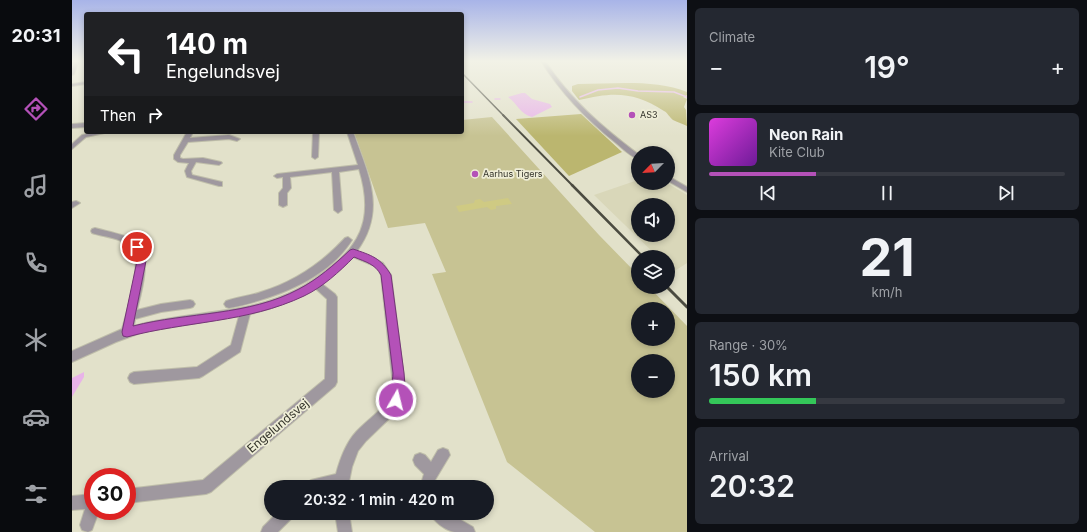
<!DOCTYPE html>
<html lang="en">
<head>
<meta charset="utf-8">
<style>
	:root { --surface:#171b24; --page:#242831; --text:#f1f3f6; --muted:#9ea1a6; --line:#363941; --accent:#b451b8 }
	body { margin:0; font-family:Inter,sans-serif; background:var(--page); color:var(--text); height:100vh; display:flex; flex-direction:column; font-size:15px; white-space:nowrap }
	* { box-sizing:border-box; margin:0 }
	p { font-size:13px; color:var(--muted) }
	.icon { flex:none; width:22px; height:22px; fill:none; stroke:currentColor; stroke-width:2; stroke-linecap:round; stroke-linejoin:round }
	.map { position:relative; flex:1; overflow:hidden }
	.side { display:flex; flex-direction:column; gap:8px; padding:8px; background:#0d0f14; width:400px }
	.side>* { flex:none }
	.guide { position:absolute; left:12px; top:12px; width:380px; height:122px; border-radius:4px; box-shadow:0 2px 6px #0003; background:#202124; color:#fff; overflow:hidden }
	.needle { width:26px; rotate:246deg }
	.controls { position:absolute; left:559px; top:146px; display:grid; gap:8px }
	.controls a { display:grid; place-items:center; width:44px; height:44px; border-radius:50%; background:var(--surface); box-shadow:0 2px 6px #0003; font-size:20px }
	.speed { position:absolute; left:12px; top:468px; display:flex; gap:8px; font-size:20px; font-weight:700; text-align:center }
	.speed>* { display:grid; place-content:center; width:52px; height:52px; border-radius:50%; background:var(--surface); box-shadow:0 2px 6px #0003; line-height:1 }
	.speed .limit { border:6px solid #d22; background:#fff; color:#111 }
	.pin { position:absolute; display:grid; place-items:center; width:34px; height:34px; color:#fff; margin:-17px; border:2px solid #fff; border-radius:50%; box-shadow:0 1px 4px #0007 }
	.me { position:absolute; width:44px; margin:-22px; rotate:8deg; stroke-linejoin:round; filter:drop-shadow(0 0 3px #0008) }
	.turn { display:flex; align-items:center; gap:14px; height:84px; padding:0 16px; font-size:18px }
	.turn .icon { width:52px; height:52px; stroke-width:2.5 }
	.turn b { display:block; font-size:28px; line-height:34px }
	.then { display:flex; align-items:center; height:38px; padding:0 16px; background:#0003; gap:8px; font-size:15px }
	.big { font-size:30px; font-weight:600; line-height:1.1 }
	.side .tile { flex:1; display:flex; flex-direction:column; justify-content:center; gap:6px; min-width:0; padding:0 14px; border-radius:6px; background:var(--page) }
	.side .dial { align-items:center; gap:0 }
	.dial b { font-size:52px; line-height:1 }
	.song { display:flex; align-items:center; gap:12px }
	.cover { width:48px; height:48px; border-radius:6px; background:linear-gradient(135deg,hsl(300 70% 55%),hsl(280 70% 35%)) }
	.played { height:4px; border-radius:2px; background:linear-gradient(90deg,var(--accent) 30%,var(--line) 30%) }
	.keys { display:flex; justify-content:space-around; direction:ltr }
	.heat { display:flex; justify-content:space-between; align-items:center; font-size:22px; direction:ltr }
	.charge { height:6px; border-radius:3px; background:linear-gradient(90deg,#34c759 30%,var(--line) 0) }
	.trip { position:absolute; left:192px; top:480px; width:230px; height:40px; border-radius:20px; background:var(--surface); box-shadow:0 2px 6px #0003; font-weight:600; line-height:40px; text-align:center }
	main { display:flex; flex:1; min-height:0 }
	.menu { display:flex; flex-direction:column; width:72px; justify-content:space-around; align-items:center; background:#090b0e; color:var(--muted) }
	.menu .icon { width:28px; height:28px }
	.menu .active { color:var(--accent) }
	.menu b { font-size:18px; color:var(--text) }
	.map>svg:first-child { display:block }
	.built { fill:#d9d7b9; fill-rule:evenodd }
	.green { fill:#c7c393; fill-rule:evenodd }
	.forest { fill:#bbb66f }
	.water { fill:#e8b3e8 }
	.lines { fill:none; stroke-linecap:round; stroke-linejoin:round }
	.stream { stroke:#e8b3e8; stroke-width:1.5 }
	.building { fill:#cfca83 }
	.minor-casing { stroke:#bfbeaa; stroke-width:2 }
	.minor { fill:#9f989f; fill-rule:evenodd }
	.rail-far3 { stroke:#4b4b40; stroke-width:1.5 }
	.rail-far2 { stroke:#4b4b40; stroke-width:2 }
	.rail-far1 { stroke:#4b4b40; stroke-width:2.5 }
	.rail { stroke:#4b4b40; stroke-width:3 }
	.route { fill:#b451b8; stroke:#753578 }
	.poi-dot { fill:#b451b8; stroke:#efeed7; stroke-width:1.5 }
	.labels { text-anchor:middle; stroke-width:3.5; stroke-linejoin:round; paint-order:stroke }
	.far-poi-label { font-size:9px; fill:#34342b; stroke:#efeed7; text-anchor:start }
	.near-street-label { font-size:12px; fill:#34342b; stroke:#efeed7 }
</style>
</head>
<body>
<main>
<nav class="menu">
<b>20:31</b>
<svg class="icon active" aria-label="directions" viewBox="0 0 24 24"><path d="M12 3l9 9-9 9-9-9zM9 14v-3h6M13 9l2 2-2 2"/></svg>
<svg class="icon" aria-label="music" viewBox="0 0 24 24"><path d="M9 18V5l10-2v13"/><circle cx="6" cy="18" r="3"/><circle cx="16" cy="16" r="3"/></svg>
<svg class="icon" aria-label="phone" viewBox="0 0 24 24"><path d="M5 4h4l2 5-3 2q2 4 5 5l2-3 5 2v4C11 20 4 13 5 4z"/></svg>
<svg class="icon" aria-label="climate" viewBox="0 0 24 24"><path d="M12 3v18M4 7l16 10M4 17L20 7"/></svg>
<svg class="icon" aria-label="car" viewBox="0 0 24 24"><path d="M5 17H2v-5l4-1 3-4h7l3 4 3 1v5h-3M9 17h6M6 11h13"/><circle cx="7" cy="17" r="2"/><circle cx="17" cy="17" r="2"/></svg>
<svg class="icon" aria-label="filters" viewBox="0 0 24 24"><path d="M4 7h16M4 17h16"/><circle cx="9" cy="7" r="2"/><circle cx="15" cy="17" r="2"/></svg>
</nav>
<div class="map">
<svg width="615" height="532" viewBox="0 0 615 532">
	<rect width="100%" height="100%" fill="#e2e1ca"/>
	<!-- built -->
	<path class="built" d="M566,180V183H595L615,195V263L601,272L596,267V257H586L522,195ZM566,205H596V235H566Z"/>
	<!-- green -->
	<path class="green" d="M420,117L527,235L566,275V287H577L615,326V532H523L435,462L360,274L374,272L353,223L316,228L282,132H390V120ZM566,309H596V339H566ZM566,361H596V391H566Z"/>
	<!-- forest -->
	<g class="forest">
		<path d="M506,84C540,84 584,79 615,92V95L611,97L615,99L612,107L614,110L615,126C611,124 605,122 601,120C597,117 596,113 592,111C562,91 540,92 507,100L500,91V86Z"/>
		<polygon points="509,114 550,152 497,176 444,119"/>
	</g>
	<!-- water -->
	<g class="water">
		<path d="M450,93H453L460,99L478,104L480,107L460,117C448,114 445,103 436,97Z"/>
		<polygon points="12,372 12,377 0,397 0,378"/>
	</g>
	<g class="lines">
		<!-- stream -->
		<g class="stream">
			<polyline points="508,97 526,90 546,88 566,91 602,92 615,97"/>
			<polyline points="423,99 428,99"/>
			<polyline points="390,102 400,102"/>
		</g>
	</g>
	<!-- building -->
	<polygon class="building" points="436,198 440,204 424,206 424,209 419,210 415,207 387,212 384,206 402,203 403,200 408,199 412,202"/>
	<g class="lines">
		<defs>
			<g id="minor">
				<polygon points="7,61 2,74 0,75 0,69 2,64 0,64 0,62"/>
				<path d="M469,61H473C498,99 530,127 566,154V159C558,156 550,148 544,143C514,119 489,93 469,61Z"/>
				<polygon points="14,82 14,84 0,86 0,84"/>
				<polygon points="14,123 14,127 0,128 0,124"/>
				<polygon points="24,132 37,132 14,137 0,149 0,144 10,135"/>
				<polygon points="115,132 121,132 118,138 157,135 168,139 165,141 157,139 116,142 108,155 108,158 111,159 131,158 149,162 150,163 147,165 124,162 119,171 120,175 150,182 150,186 147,186 115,177 113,171 117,163 106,162 102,159 102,155"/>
				<polygon points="241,132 247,132 246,157 243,159 240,157"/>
				<path d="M275,132H281C296,174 315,210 285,251L311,263L319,275L333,386L330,396L322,414L294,441L286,451L280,467L276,487H234L236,482L239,480L264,474C268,459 274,443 284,432C300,415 314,410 321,386L309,275L305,267L281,257L273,265L250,284L263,294L265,297V382L263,386L139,492L134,494L55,503V489L131,480L253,379L255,299L243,288C223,300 201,309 178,314L168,352L131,376L127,378L62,384L58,382L56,378L58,374L62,372L125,367L159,345L167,316L71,332L44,342L0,362V351L50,329C54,314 71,260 60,248C51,238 32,237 20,233L19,231L20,229L23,228C37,232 55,234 66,244C80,256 69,294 65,310L89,304L118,300L121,301L123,304L121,307L118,308L89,312L63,319L62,326C115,310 174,316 224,290C238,283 250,274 262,264C295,238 299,208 287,169L267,172L270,210L266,213L262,210L260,172L218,177L219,188L215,193V205L211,207L207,205V193L211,188V177L205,178L202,176L205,174L286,165Z"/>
				<polygon points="596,176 615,187 615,192 596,181"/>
				<polygon points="4,201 8,203 0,208 0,202"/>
				<path d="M276,237L280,240C255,280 201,299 157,308L154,307L152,304L154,301C165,297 178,296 189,292C222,282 250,263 273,238Z"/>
				<polygon points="371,448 376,450 378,455 363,480 362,487 348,487 352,474 343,465 341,460 343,455 348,453 353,455 359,462 366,450"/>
				<polygon points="21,494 21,511 27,511 20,530 16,532 10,530 8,525 13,509 0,510 0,496"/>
				<polygon points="205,513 222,513 220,518 206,532 189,532 191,527"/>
				<polygon points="263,513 277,513 280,532 266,532"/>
				<path d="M358,513H377L401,527L403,532C397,532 390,532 383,532C374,531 361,521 358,513Z"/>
			</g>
		</defs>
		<!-- minor casing -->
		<use href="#minor" class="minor-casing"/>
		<!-- minor -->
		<use href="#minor" class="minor"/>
		<!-- rail-far3 -->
		<polyline class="rail-far3" points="390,73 432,116"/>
		<!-- rail-far2 -->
		<polyline class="rail-far2" points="431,115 501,186"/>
		<!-- rail-far1 -->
		<polyline class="rail-far1" points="500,185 571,257"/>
		<!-- rail -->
		<polyline class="rail" points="595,287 615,307"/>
	</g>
	<!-- sky -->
	<linearGradient id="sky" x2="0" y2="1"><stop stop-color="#a8b4e8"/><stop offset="0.45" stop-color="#f2f2e7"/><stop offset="1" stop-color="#f2f2e7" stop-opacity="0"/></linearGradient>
	<rect width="615" height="136" fill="url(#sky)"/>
	<!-- route -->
	<path class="route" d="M65,244C71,246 73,255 74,261L61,326C116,312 177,316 227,289C246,279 262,265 278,250L281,249C299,255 309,258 319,275L332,373L333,386L328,404L324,406L320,404C317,398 321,381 321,373L309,275C303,264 294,262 282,257C267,272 251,287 232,296C175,323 114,321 55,337L51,336L50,332L65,261L64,254L61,247Z"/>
	<!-- markers -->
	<g class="poi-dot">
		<circle cx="560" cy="115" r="4"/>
		<circle cx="403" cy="174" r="4"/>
	</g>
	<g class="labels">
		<!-- far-poi labels -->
		<g class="far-poi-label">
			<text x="568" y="118">AS3</text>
			<text x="411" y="177">Aarhus Tigers</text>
		</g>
		<!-- near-street labels -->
		<g class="near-street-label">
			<text transform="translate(206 426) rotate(-40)" y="4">Engelundsvej</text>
		</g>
	</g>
</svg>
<div class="controls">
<a><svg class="needle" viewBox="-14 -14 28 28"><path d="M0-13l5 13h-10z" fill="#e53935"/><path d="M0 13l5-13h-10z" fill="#9ea1a6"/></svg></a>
<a><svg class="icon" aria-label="sound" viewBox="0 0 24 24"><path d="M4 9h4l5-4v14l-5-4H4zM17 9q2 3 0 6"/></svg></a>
<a><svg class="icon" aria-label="layers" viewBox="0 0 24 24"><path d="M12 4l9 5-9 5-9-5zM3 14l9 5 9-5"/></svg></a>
<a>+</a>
<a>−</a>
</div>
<div class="speed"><div class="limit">30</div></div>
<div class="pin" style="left:65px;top:247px;background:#d93025"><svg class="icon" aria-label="arrive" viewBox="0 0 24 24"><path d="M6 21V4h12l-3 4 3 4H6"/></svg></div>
<svg class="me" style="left:324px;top:400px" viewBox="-20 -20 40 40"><circle r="17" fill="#b451b8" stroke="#fff" stroke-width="3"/><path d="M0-11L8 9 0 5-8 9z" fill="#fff"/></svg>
<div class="trip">20:32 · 1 min · 420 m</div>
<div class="guide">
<div class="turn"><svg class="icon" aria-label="left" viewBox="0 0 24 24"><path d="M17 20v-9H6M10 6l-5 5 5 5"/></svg><div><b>140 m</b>Engelundsvej</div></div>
<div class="then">Then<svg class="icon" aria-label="right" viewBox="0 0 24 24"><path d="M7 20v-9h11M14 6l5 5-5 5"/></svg></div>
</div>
</div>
<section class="side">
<div class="tile"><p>Climate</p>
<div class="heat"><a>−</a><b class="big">19°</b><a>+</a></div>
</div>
<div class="tile">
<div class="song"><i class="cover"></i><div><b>Neon Rain</b><p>Kite Club</p></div></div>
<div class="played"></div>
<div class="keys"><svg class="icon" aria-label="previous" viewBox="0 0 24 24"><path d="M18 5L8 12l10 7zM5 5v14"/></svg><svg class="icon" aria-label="pause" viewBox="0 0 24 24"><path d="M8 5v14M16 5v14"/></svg><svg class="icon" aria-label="next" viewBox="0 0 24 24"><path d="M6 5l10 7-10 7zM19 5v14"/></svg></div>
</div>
<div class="tile dial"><b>21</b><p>km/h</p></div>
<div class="tile"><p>Range · 30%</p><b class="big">150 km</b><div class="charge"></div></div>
<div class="tile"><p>Arrival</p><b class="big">20:32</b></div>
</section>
</main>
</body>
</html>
